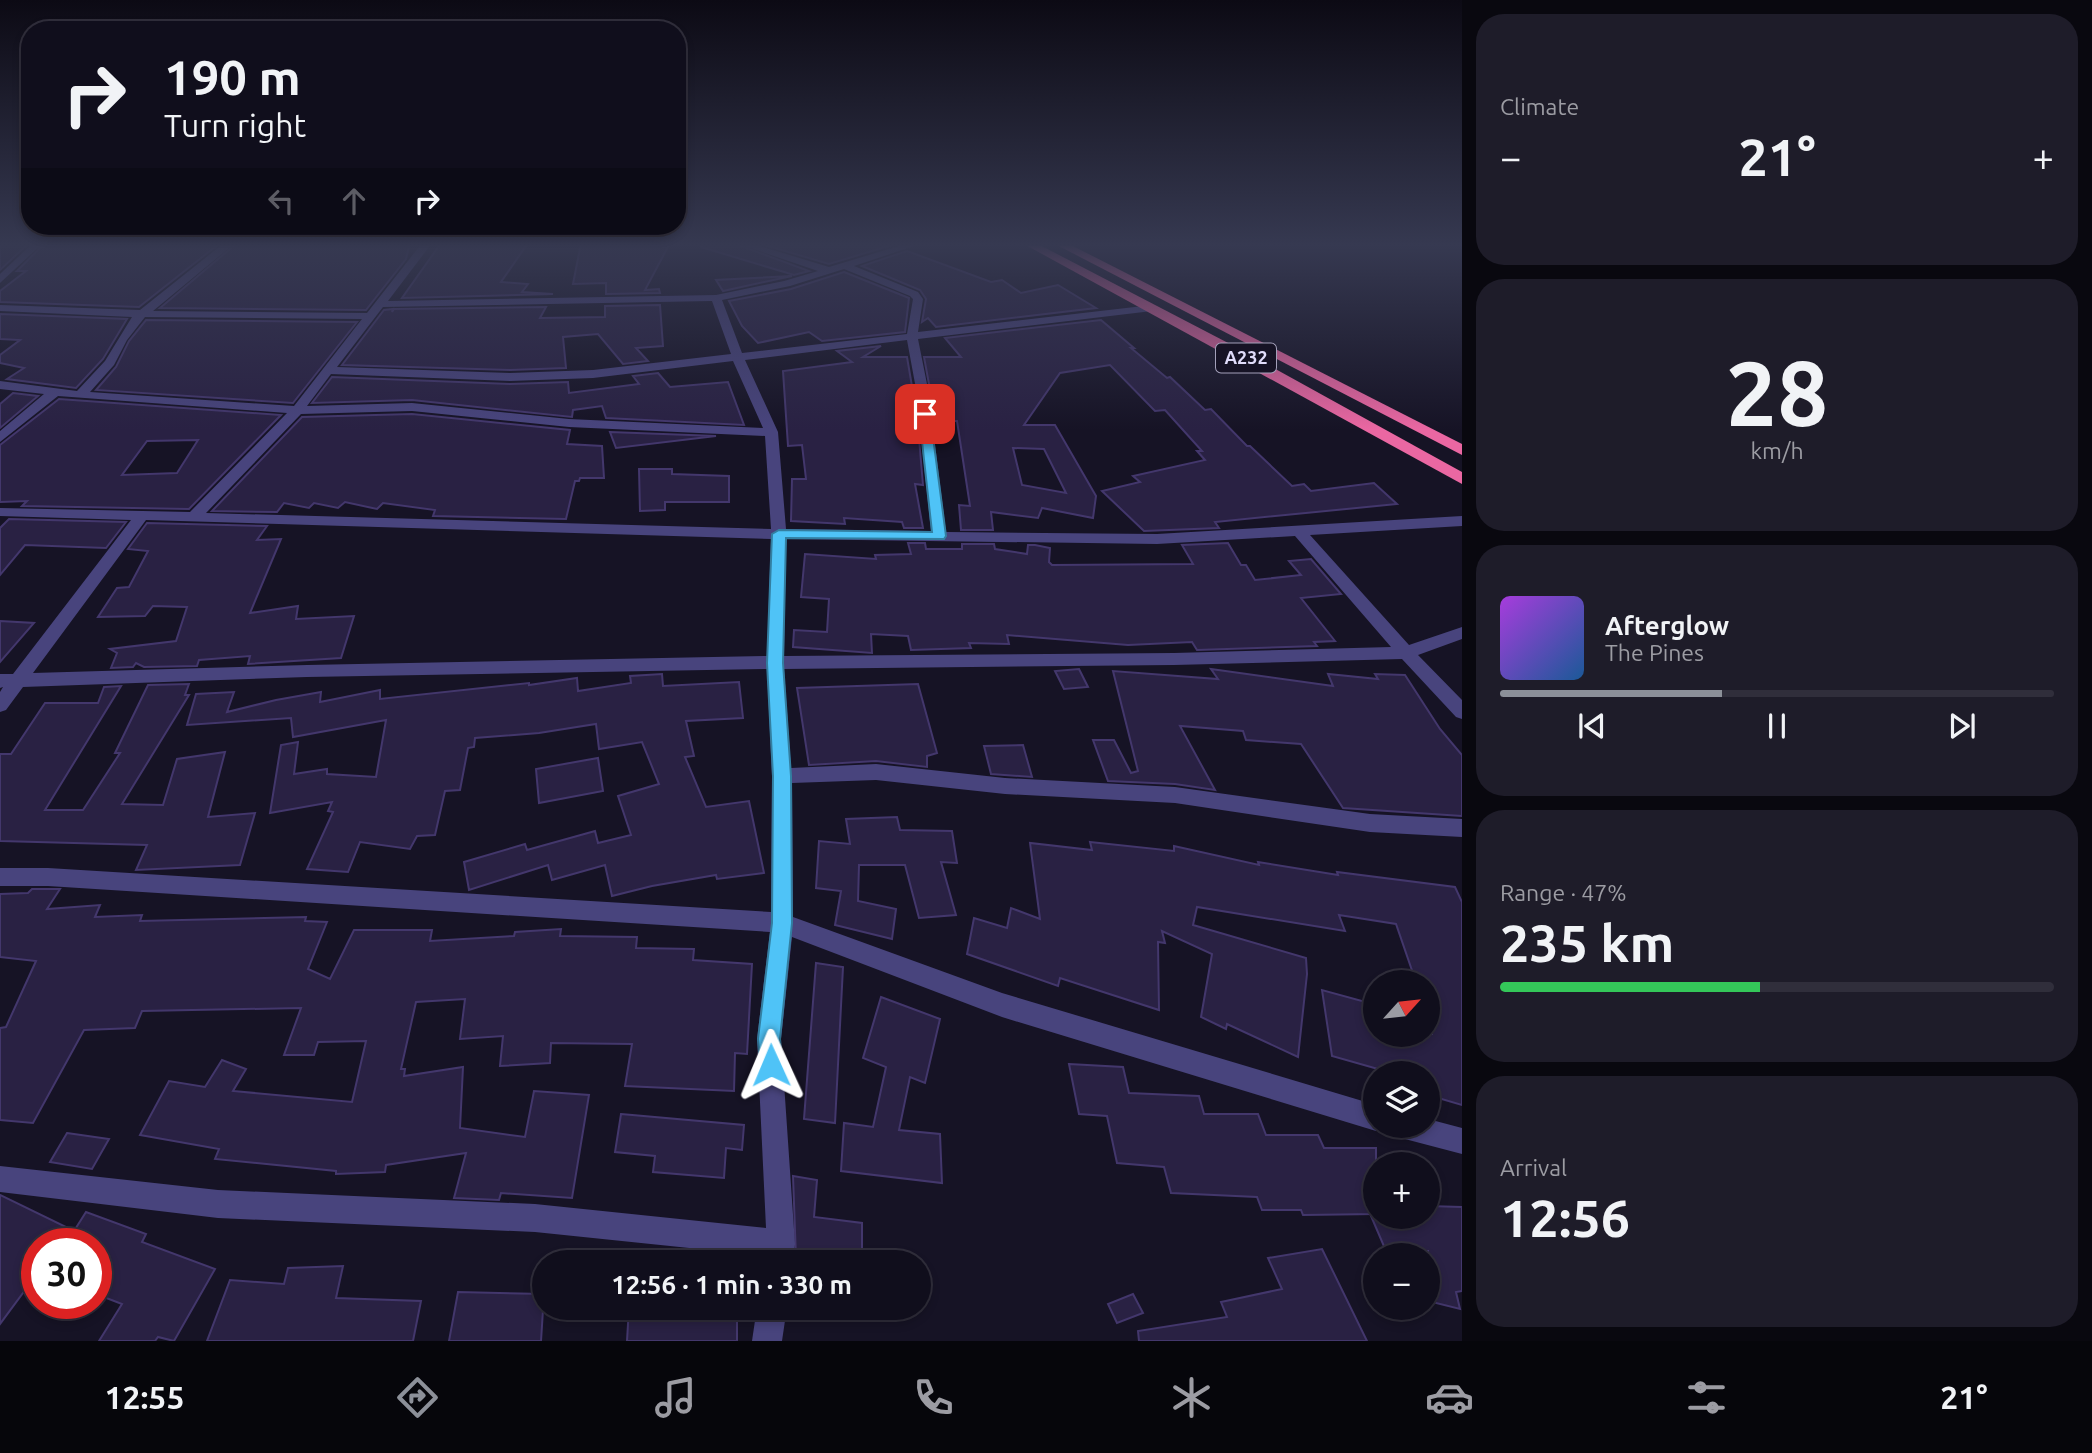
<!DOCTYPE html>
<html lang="en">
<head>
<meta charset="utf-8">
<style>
	:root { --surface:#100e1c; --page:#1e1c29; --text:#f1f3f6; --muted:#9c9ca3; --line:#302e3b; --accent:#8c9099 }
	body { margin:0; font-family:Ubuntu,sans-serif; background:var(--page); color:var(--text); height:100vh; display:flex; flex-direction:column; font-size:26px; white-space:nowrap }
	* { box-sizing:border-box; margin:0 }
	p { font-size:23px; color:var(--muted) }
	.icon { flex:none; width:38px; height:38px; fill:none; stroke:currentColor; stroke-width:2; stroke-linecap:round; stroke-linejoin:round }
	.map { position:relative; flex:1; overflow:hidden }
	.panel { display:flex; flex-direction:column; gap:14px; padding:14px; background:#09080f; width:630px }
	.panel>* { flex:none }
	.banner { position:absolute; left:21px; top:21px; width:665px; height:214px; border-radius:28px; box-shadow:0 4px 10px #0003,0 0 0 2px var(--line); background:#100e1c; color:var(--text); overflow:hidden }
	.needle { width:46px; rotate:63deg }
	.controls { position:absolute; left:1363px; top:970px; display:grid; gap:14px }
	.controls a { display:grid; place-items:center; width:77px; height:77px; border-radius:50%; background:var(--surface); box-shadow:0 4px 10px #0003,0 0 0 2px var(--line); font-size:35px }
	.speed { position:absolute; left:21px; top:1228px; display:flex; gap:14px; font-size:35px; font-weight:700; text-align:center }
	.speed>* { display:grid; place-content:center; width:91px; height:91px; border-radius:50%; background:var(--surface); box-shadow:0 4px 10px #0003,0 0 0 2px var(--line); line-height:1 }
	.speed .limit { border:10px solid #d22; background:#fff; color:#111 }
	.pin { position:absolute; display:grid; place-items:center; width:60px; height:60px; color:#fff; margin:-30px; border-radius:14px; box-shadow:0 4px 10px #0006 }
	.me { position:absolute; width:77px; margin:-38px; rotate:359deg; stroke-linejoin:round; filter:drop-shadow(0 0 5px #0008) }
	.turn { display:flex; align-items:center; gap:24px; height:147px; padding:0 28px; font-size:32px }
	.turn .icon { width:91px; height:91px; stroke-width:2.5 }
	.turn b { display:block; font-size:49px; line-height:60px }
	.lanes { display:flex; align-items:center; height:66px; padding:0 28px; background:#0003; justify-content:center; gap:35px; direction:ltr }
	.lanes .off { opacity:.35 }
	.big { font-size:52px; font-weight:600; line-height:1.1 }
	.panel .widget { flex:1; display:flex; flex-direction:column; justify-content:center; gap:10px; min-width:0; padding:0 24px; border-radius:28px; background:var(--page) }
	.panel .dial { align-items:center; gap:0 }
	.dial b { font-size:91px; line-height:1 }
	.song { display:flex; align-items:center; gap:21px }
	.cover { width:84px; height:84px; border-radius:10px; background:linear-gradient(135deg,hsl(280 70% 55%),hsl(210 70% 35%)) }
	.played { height:7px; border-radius:4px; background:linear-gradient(90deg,var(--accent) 40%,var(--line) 40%) }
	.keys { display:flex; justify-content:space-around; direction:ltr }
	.heat { display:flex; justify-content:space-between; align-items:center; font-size:38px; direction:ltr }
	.charge { height:10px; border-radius:5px; background:linear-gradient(90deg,#34c759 47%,var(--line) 0) }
	.trip { position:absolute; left:532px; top:1250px; width:399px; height:70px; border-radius:35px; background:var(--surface); box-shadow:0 4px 10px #0003,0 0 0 2px var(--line); font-weight:600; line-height:70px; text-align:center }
	.dock { display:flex; height:112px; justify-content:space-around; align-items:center; background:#06060b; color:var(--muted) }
	.dock .icon { width:49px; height:49px }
	.dock .current { color:var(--accent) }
	.dock b { font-size:32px; color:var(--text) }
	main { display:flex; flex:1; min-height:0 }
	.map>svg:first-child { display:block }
	.building { fill:#292143; stroke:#43376c; stroke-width:2; fill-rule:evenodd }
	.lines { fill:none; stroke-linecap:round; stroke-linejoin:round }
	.minor { fill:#48447d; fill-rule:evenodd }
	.highway { fill:#ea67a2; fill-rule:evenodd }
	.route { fill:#4fc3f7; stroke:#337fa1; stroke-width:2 }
	.labels { text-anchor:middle; stroke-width:7; stroke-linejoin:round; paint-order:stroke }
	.shield { fill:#161325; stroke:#a3a0ba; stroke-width:2 }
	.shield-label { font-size:18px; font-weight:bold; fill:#e0dcfa }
</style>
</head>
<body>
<main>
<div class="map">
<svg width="1462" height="1341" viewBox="0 0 1462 1341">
	<rect width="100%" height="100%" fill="#161325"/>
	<!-- building -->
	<g class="building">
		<polygon points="0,243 29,243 0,270"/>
		<polygon points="45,243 220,243 139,307 0,302 0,291 26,271 17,271"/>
		<polygon points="237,243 410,243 406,259 366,310 160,308"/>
		<polygon points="441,243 528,243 501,282 528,284 522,292 553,294 402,298"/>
		<polygon points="581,243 670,243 645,290 659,289 660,293 606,294 606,283 573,284"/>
		<polygon points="702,243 733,243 809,271 794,275 701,247"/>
		<polygon points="758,243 885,243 892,245 829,264"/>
		<polygon points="907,251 991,282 1002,280 1021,293 1058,285 1096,308 936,327 928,318 922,322 926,299 920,290 862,266"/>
		<polygon points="844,272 909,298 905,332 822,341 809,332 758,343 742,326 729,301 791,289"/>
		<polygon points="792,276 723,291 716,280"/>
		<polygon points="660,305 663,346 636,348 648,361 623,364 598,334 563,337 566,368 510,370 342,365 384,310 393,309 392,312 394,309 546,307 540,318 605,317 605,306"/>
		<polygon points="0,314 127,319 103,359 76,388 7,379 24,368 0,363 0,355 20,340 0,339"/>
		<polygon points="146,320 357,322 293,403 96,390 116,367 129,341"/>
		<path d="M1101,320L1134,348H1131L1167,378L1170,377L1205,410L1211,409L1247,446H1250L1292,486L1304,484L1311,491L1374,483L1397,504L1215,522L1219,528L1144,531L1102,491L1140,482L1133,476L1205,460L1197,451H1202L1165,410L1155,411L1110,365L1060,373L1024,425H1055L1096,496L1093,518L1042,508L1038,518L991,512L993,530H961L959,505L970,506L957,421H951L948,391L931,395L924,357H961L945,338ZM1013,448L1044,449L1066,493L1022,485Z"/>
		<polygon points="881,346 863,357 907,357 914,398 902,401 919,438 923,485 915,484 923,528 904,528 902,522 844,518 845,524 791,521 792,479 806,479 802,445 788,446 783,371 852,362 837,351"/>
		<polygon points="658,373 670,387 728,382 744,425 606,418 602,406 573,410 572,417 412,400 312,403 332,377 510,384 568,382 569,393 639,384 633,376"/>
		<polygon points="13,393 38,396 0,428 0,404"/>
		<path d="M59,399L281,415L189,509L22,506L27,501L0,502V445ZM198,440L177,473L122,475L147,441Z"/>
		<polygon points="412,414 570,430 567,444 602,446 604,478 580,478 579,481 575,481 566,519 433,516 435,510 383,503 377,509 345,502 338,508 314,503 309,508 284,503 277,512 212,511 302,417"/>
		<polygon points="610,432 716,436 616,448"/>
		<polygon points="639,469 672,469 672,474 729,476 729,502 665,502 665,510 640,511"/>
		<polygon points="9,519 126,522 106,548 25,545 0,575 0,528"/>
		<polygon points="147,523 267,526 257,540 281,539 250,613 298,606 296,619 354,616 341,658 248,664 250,656 199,660 197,666 144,667 136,663 133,667 111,668 117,653 110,649 176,641 187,607 153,606 145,616 98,617 117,588 129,587 148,551 128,549"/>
		<polygon points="908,543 925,543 926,549 962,549 962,544 994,544 995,549 1027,554 1028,545 1035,545 1050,548 1049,562 1052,565 1193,564 1182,545 1228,543 1241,565 1246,565 1255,580 1301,575 1289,561 1311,559 1341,594 1301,598 1335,641 1314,642 1317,646 1197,650 1192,642 1128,645 1007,635 1009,644 969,643 971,648 911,650 908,636 871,634 872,653 793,647 794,630 827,632 829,599 801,597 805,554 876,559 875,555 911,554"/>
		<polygon points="0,621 34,623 0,662"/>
		<polygon points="1079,669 1088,687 1064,689 1055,671"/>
		<polygon points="1211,669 1333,686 1328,674 1378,679 1375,674 1405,675 1440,729 1462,755 1462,816 1343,808 1301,744 1246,740 1243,731 1180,726 1215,790 1175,784 1108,781 1093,740 1114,740 1131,773 1138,771 1113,671 1218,679"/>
		<polygon points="662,674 663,686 739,682 743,718 686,721 694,756 685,757 706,807 749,801 764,873 717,879 716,875 652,886 612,896 605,865 552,880 548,865 469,890 464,862 525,844 527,850 595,831 598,843 631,835 618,796 659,784 642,742 599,749 596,724 539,733 475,738 474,747 468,748 460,790 445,791 435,835 417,836 410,849 360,842 348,872 307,869 333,812 328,811 332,802 270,813 281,745 298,742 294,774 327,769 327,774 376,777 386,720 293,737 291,718 187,725 196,694 234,692 227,712 276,700 321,692 320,702 380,690 380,699 529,683 529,685 577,678 578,691 631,683 630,676"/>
		<polygon points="189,684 185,695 189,695 122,804 163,805 177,759 225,752 208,817 255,813 240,865 136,870 147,845 0,841 0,754 11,754 45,703 98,703 104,687 121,686 45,810 83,810 120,753 115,753 148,685"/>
		<polygon points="918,684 937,753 927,756 927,767 876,761 809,765 797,688"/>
		<polygon points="1023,745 1032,777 991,774 984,746"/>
		<polygon points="598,758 603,791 539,803 536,769"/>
		<polygon points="897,817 900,830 952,831 957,863 941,862 956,915 919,918 905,865 859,865 858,901 896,909 892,939 835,925 841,891 816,888 819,841 850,844 846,819"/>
		<polygon points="1090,842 1174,851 1174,846 1259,865 1258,862 1338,875 1337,872 1455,887 1462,902 1462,1105 1428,1095 1428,1073 1392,1073 1332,1056 1322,990 1373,1004 1376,1034 1432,1034 1428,982 1416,982 1396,924 1339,915 1345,931 1197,907 1193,925 1306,958 1307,974 1298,1057 1227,1024 1226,1029 1201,1017 1212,954 1162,931 1165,943 1158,942 1159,1010 1060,978 1058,986 967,954 974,918 1007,928 1011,908 1040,919 1030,843 1092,850"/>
		<polygon points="32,889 60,889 47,909 100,905 95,917 142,915 140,921 306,917 305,921 327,922 308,969 330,979 354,930 432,930 430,941 514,936 515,932 561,929 560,936 637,937 636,948 694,949 693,960 752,964 747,1054 735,1053 734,1091 625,1086 632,1044 551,1043 550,1063 500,1066 503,1036 460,1039 465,999 416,1002 401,1069 405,1069 404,1076 463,1067 460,1128 525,1137 534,1091 589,1095 572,1198 501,1193 499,1200 454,1198 466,1153 386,1165 385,1172 336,1174 336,1171 215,1159 219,1149 140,1135 169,1081 205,1087 222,1060 246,1069 233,1091 352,1102 366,1041 318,1042 314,1055 284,1055 301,1008 142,1011 135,1028 84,1030 33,1123 0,1120 0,1028 6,1027 36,961 0,957 0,894 28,893"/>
		<polygon points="816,963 843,967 835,1123 804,1119"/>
		<polygon points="881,997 940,1019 925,1083 910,1077 899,1130 940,1134 942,1183 841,1171 844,1123 873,1127 886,1067 863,1058"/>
		<polygon points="1069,1064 1123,1067 1129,1093 1199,1096 1204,1114 1258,1114 1266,1135 1318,1135 1324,1148 1376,1148 1376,1214 1303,1215 1301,1210 1262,1210 1257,1197 1171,1193 1164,1167 1117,1163 1107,1116 1079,1114"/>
		<polygon points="621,1114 744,1125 742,1150 726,1148 724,1178 653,1172 655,1156 615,1152"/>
		<polygon points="67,1133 109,1139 92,1169 50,1162"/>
		<polygon points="793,1176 817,1180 814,1217 862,1223 862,1262 824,1262 796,1258"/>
		<polygon points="0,1195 74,1231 86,1212 146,1234 142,1242 215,1269 174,1341 158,1337 155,1341 99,1341 122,1304 96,1294 96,1244 37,1244 37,1274 0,1324"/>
		<polygon points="1428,1206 1462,1207 1462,1291 1456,1292 1460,1309 1428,1301 1428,1251 1386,1251 1371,1216 1428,1216"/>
		<polygon points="1322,1249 1367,1341 1139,1341 1138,1331 1227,1317 1221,1302 1282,1289 1268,1258"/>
		<polygon points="343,1266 336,1298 421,1301 413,1341 207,1341 230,1280 284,1284 288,1268"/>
		<polygon points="458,1292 544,1294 541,1341 449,1341"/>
		<polygon points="1133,1294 1143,1313 1117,1323 1108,1304"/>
		<polygon points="629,1307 737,1307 737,1341 627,1341"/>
	</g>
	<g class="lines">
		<!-- minor -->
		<g class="minor">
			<polygon points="33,243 43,243 0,283 0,274"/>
			<path d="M224,243H235L153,311L367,313L422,243H432L388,301L716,295L784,281L818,271L736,243H750L829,267L909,243H923L854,266L918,292L923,299L918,332L1152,305L1157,308L1152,311L918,339L928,389L946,532L1157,534L1462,516V526L1310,535L1409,645L1462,627V639L1418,655L1462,700V719L1456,717L1402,659L1174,665L784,669L791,768L876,764L1005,778L1175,787L1370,814L1462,819V837L1370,832L1175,803L1005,794L876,780L792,783L793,917L1002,993L1376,1105V1125L1385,1127L1376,1131L1002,1017L792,937L781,1039L795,1244L793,1262H765L766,1256L535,1232L218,1218L0,1192V1166L218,1190L535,1204L766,1228L757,1039L770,932L48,886H0V868H48L771,912L772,776L767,669L307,677L23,687L6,710L0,712V692L3,687L0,688V674H13L131,520L0,516V508L190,512L287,413L58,396L0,442V431L44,394L0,389V381L77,391L105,361L132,317L0,311V305L140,310ZM844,269L910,296L913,299L907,334L742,353L722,300L790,286ZM712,301L731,354L593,370L510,373L337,367L383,307ZM145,317L362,319L294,406L90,392L114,365L127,340ZM907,340L916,389L931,531L786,529L778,432L745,360ZM733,361L763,428L569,419L412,403L307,406L331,374L510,381L593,378ZM412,411L569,427L765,436L771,529L206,513L301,414ZM146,520L771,539L767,656L307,665L33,673ZM1295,536L1391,647L1174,653L784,656L786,539L1157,544Z"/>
			<polygon points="1428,1119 1462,1128 1462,1154 1401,1138 1392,1134 1388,1125 1428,1125"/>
			<polygon points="757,1307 787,1307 782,1341 752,1341"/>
		</g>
		<!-- highway -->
		<g class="highway">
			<polygon points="1022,243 1036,243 1232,345 1462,472 1462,484"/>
			<polygon points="1053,243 1067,243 1462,444 1462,455"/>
		</g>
	</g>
	<!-- sky -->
	<linearGradient id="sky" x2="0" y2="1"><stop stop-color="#0c0a14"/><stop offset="0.57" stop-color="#363951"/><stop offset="1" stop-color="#363951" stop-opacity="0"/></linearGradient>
	<rect width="1462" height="430" fill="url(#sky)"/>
	<!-- route -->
	<polygon class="route" points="925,410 930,414 946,536 944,539 786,538 783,663 791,776 792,923 780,1039 782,1065 779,1072 771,1076 763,1072 760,1065 758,1039 772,923 773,776 767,663 772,534 779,530 932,532 919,414"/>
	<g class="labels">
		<!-- shield labels -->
		<rect class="shield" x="1216" y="343.5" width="60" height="29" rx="5"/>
		<g class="shield-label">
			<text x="1246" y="364">A232</text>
		</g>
	</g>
</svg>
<div class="controls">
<a><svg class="needle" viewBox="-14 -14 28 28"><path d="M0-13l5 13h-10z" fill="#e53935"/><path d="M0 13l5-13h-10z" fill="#9c9ca3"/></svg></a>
<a><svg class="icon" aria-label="layers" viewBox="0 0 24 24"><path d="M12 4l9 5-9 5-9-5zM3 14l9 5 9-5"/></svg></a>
<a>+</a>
<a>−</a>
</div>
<div class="speed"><div class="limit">30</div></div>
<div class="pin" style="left:925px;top:414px;background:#d93025"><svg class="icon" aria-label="arrive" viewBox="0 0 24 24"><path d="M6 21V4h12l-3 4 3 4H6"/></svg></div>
<svg class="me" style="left:771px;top:1065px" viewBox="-20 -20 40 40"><path d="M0-17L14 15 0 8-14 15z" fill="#4fc3f7" stroke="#fff" stroke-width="4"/></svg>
<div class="trip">12:56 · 1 min · 330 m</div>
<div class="banner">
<div class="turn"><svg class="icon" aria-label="right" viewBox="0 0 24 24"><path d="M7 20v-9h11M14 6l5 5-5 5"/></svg><div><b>190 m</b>Turn right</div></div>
<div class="lanes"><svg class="icon off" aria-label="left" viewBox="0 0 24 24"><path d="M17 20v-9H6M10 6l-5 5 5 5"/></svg><svg class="icon off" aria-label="ahead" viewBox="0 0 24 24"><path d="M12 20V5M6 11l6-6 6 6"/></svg><svg class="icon" aria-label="right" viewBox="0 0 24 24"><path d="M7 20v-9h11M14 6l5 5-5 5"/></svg></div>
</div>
</div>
<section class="panel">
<div class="widget"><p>Climate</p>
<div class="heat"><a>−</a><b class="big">21°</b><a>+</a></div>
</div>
<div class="widget dial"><b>28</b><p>km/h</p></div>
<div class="widget">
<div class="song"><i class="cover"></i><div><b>Afterglow</b><p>The Pines</p></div></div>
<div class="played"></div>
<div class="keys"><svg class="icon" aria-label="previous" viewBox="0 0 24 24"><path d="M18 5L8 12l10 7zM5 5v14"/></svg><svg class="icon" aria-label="pause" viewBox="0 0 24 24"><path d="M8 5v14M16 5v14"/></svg><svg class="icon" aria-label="next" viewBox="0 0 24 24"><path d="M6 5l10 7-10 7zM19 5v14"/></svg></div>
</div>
<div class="widget"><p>Range · 47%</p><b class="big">235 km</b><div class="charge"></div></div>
<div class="widget"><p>Arrival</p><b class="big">12:56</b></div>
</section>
</main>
<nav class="dock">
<b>12:55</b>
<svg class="icon current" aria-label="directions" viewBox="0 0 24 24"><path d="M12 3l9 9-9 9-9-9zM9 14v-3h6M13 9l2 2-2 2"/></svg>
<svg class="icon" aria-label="music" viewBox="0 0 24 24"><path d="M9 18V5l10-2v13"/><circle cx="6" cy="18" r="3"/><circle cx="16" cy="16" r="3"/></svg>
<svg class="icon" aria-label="phone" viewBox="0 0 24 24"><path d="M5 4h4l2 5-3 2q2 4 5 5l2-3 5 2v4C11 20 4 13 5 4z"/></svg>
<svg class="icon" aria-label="climate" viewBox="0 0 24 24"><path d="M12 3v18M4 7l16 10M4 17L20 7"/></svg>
<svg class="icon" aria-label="car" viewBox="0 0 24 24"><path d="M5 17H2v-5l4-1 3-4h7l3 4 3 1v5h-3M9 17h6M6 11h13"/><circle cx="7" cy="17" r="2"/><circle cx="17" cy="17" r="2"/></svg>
<svg class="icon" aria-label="filters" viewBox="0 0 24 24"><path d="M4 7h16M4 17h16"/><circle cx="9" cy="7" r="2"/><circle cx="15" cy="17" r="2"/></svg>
<b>21°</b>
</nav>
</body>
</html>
